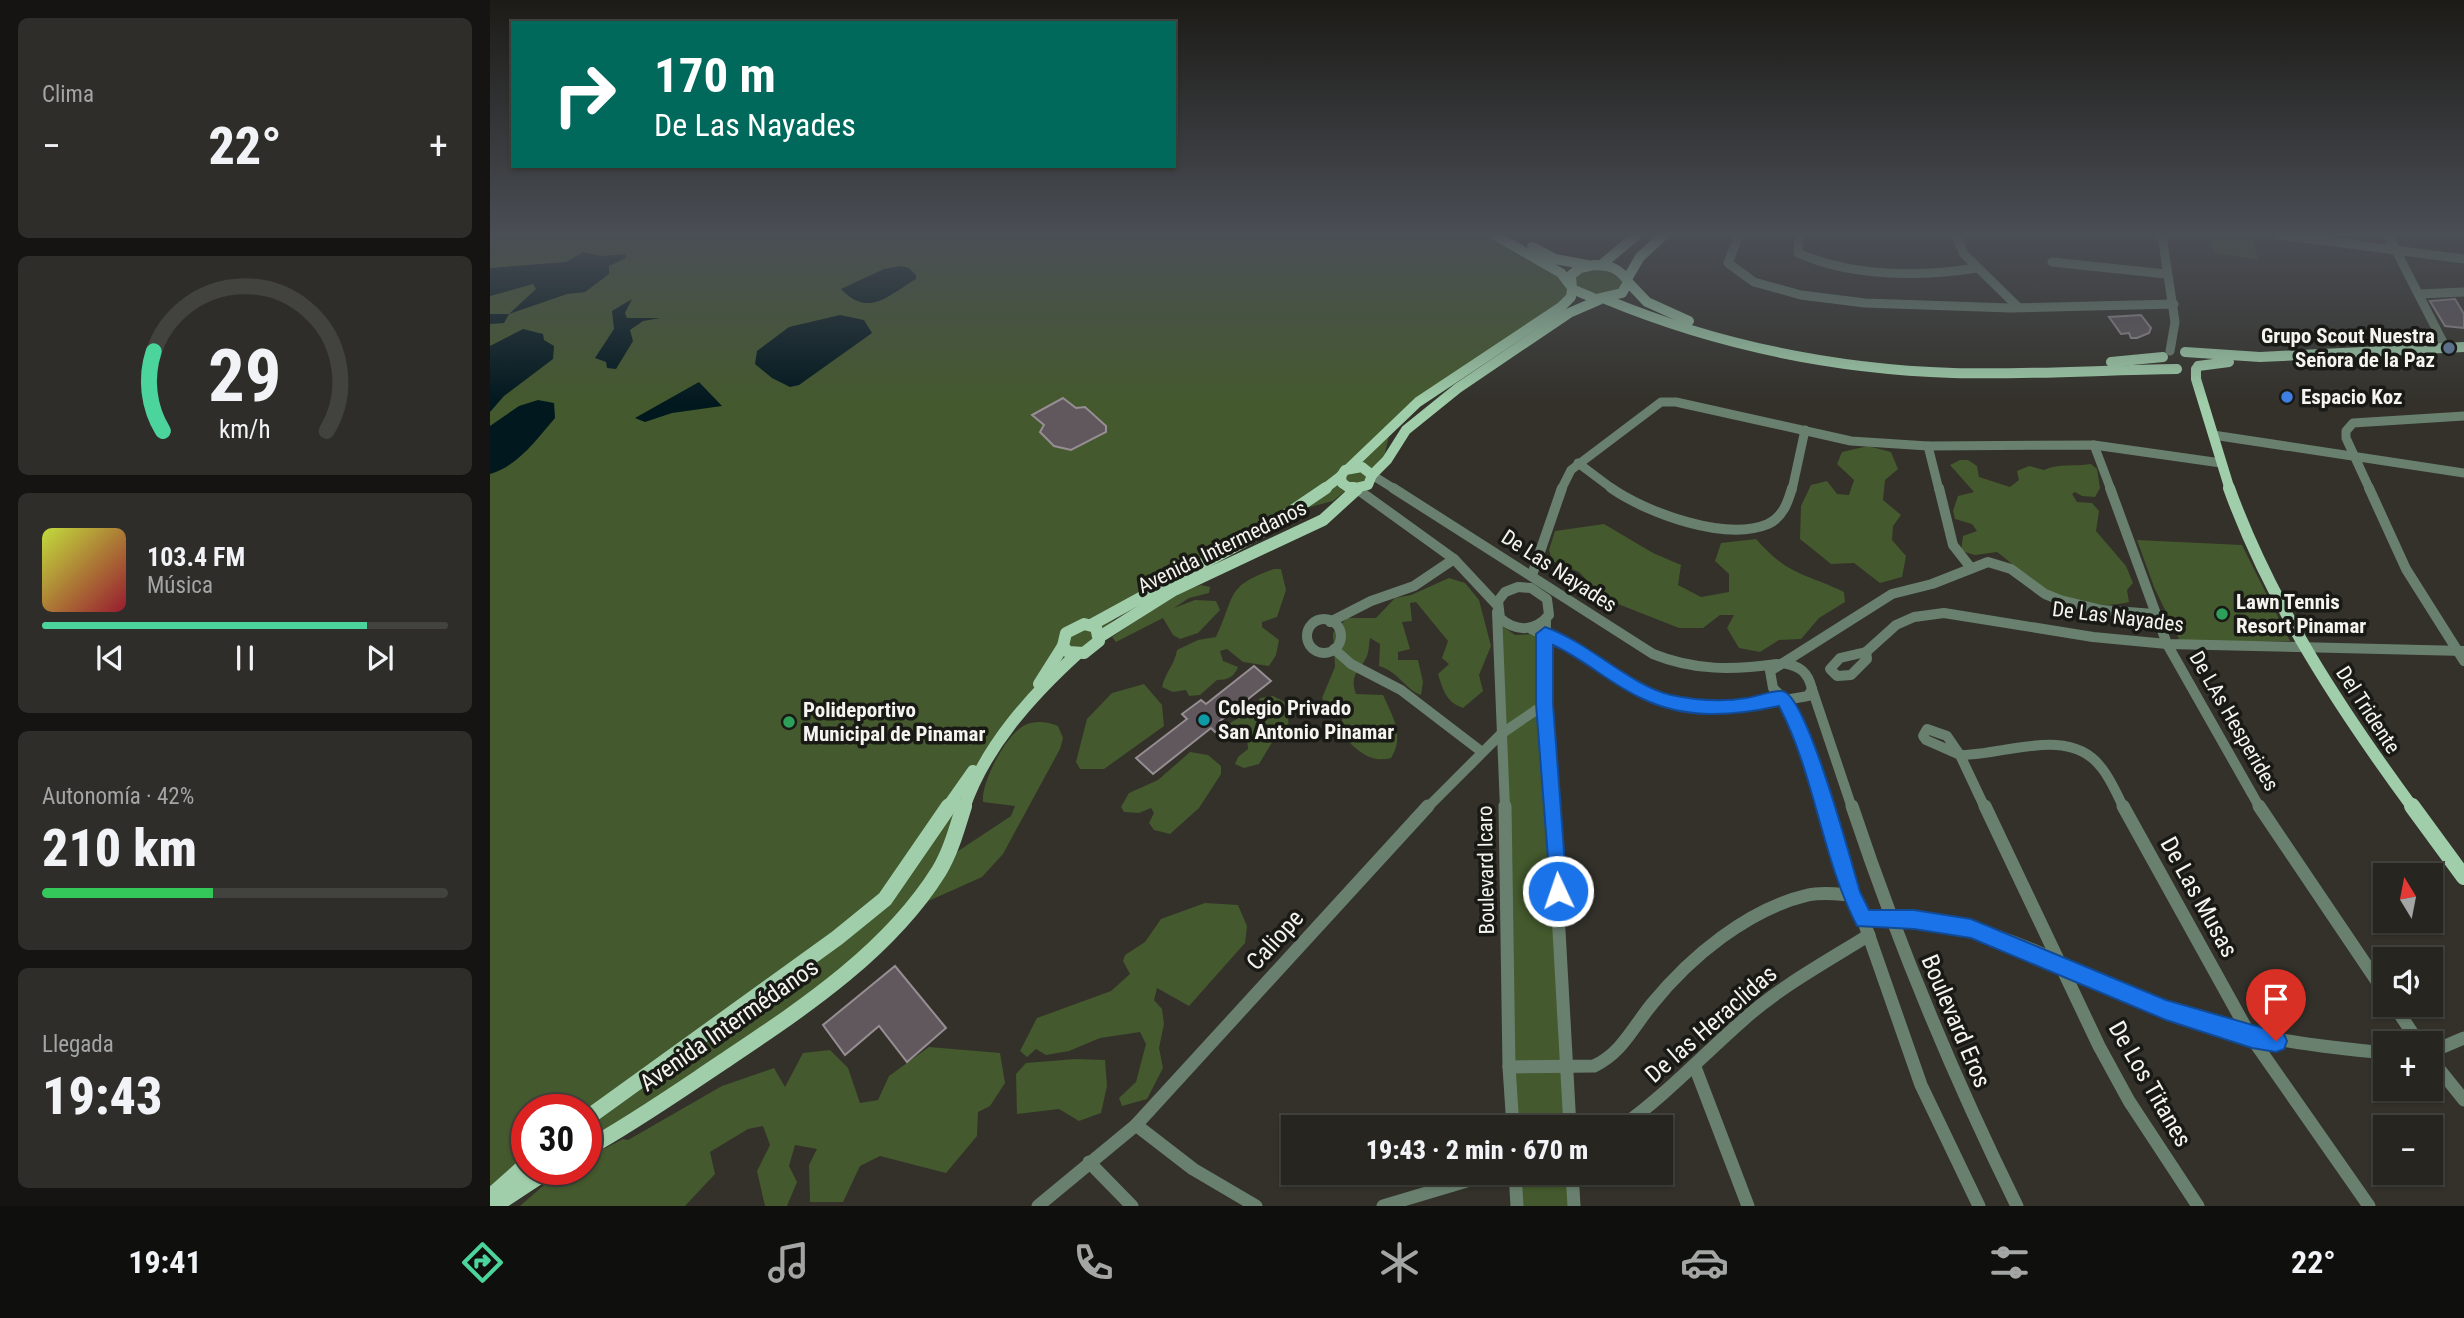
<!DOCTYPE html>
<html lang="es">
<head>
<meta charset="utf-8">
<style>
	:root { --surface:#262520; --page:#2e2d29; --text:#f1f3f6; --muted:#a4a5a5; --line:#42423e; --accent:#4bd49b }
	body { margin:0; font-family:"Roboto Condensed",sans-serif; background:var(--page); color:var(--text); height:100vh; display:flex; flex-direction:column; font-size:26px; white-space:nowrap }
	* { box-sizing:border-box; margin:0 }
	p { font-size:23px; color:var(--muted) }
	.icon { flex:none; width:38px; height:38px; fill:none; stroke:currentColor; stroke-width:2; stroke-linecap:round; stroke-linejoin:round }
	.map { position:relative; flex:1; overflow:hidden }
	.drawer { display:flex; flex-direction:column; gap:18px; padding:18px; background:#151412; width:490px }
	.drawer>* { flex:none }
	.hud { position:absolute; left:21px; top:21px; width:665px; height:147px; border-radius:0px; box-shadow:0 2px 5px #0004,0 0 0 2px var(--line); background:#00695c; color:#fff; overflow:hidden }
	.needle { width:46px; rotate:350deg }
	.tools { position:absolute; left:1883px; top:863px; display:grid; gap:14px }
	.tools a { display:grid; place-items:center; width:70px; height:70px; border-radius:0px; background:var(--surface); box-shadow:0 2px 5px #0004,0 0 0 2px var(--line); font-size:35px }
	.speed { position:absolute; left:21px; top:1094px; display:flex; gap:14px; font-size:35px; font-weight:700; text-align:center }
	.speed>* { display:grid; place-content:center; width:91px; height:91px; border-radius:50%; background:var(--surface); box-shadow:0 2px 5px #0004,0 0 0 2px var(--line); line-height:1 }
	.speed .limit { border:10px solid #d22; background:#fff; color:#111 }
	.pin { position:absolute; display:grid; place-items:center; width:60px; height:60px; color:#fff; margin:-72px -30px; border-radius:50% 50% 50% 0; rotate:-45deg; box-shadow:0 0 7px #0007 }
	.pin .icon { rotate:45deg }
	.me { position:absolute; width:77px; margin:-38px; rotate:357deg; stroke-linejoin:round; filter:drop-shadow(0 0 5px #0008) }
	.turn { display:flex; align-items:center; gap:24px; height:147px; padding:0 28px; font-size:32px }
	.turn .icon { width:91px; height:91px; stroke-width:2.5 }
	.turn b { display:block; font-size:49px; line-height:60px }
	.big { font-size:52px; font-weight:800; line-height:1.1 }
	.drawer .card { flex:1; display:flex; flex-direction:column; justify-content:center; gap:10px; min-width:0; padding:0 24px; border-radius:10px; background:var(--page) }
	.drawer .dial { align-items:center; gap:0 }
	.dial svg { height:182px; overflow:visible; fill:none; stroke:var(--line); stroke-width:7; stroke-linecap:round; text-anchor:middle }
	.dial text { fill:var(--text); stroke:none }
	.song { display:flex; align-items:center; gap:21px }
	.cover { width:84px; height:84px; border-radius:10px; background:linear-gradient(135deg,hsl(70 70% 55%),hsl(350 70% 35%)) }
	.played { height:7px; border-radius:4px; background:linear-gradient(90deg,var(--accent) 80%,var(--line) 80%) }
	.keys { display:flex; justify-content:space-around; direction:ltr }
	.heat { display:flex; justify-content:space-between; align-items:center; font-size:38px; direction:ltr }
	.charge { height:10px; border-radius:5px; background:linear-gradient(90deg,#34c759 42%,var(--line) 0) }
	.trip { position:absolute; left:791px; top:1115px; width:392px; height:70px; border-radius:0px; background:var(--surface); box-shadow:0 2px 5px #0004,0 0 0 2px var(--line); font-weight:800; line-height:70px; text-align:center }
	.dock { display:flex; height:112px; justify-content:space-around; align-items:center; background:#0f0f0d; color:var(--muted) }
	.dock .icon { width:49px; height:49px }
	.dock .current { color:var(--accent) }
	.dock b { font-size:32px; color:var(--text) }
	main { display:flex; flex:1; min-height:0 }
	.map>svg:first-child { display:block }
	.green { fill:#44592d }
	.water { fill:#01181e }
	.building { fill:#60585d; stroke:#968e93; stroke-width:2 }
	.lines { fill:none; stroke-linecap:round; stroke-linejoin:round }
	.minor-far2 { stroke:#69806e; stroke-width:9 }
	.minor-far1 { stroke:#69806e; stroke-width:10 }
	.minor { stroke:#69806e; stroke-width:13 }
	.major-far2 { stroke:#a0ceaa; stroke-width:10 }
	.major-far1 { stroke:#a0ceaa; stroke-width:12 }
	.major { stroke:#a0ceaa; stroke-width:16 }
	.route { fill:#1a73e8; stroke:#114b97; stroke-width:2 }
	.service-dot { fill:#5c6f8a; stroke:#191915; stroke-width:2.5 }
	.shop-dot { fill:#3f7fe0; stroke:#191915; stroke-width:2.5 }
	.leisure-dot { fill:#2e9e5b; stroke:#191915; stroke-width:2.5 }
	.culture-dot { fill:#0f9aa8; stroke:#191915; stroke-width:2.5 }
	.labels { text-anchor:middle; stroke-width:7; stroke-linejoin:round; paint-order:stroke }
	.poi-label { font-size:21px; font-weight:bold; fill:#f5f4ef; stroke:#191915; text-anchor:start }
	.street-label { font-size:21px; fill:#f5f4ef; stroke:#191915 }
	.near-street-label { font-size:24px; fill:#f5f4ef; stroke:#191915 }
</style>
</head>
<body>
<main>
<section class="drawer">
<div class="card"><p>Clima</p>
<div class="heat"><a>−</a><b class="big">22°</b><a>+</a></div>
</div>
<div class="card dial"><svg viewBox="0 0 100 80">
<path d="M14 69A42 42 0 1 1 86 69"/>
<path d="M14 69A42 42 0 0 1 10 34" stroke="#4bd49b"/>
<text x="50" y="56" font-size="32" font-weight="700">29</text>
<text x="50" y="72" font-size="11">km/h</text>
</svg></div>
<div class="card">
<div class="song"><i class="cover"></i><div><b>103.4 FM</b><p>Música</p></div></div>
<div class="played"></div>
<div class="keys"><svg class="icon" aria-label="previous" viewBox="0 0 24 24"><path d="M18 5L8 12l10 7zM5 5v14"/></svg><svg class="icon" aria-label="pause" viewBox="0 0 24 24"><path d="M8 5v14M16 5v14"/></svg><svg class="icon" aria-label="next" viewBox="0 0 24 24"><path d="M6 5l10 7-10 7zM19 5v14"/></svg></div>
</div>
<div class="card"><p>Autonomía · 42%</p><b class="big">210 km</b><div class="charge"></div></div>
<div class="card"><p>Llegada</p><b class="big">19:43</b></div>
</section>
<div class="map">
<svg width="1974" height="1206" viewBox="0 0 1974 1206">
	<rect width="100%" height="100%" fill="#33312a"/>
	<!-- green -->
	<g class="green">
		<path d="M0,235H1005L1071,273L1081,297L902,424L894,457L873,488L854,492L843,501L812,509L648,598L610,632L497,754L456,859L521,816L525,806L493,802C491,782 516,734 535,725C547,720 557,722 568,726L573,738L570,749L513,854L492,877L434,903L347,979L96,1153V1110H37V1169H96V1158L133,1139L138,1140L232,1086L284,1068L295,1087L313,1053L340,1050L358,1068L370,1103L388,1100L399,1076L439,1047L510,1053L515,1083L500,1106L488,1112L487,1136L456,1173L390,1156L370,1166L353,1202H320L319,1165L327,1149L305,1145L299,1166L307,1182L297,1206H275L267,1171L280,1145L273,1126L258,1129L220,1152L225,1174L195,1206H30L70,1171L0,1202Z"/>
		<polygon points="1719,235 1761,237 1768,259 1724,253"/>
		<path d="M1115,268L1131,278V288C1116,301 1101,292 1085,285L1088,272Z"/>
		<polygon points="1378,446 1401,452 1408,469 1395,480 1393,500 1411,515 1403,526 1402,540 1416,556 1412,577 1390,583 1364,563 1341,564 1310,539 1311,506 1321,485 1337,481 1347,494 1359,495 1364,480 1347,464 1352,452"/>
		<path d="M1470,460H1478L1487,466L1489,477L1520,487L1529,480L1527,471L1539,466L1554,470C1569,463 1585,467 1601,464L1607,469L1610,488L1605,497L1592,496L1585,492L1582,494L1587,502L1602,503L1609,511L1606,531L1636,566L1643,583L1637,590L1639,602C1612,609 1579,603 1554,590C1538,581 1523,563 1507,552L1485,555L1471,551L1473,536L1487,531L1482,524L1465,519L1463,511L1468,496L1484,492L1460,465Z"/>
		<path d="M1114,524L1163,553L1191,565L1188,585L1211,597L1239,592V574L1225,561L1231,543L1266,539C1299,576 1312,572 1354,592L1355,602L1329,618L1311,639L1289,640L1270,652L1249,648L1237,628L1244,615H1230L1213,628H1189L1128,604L1109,593L1089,572L1062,561L1059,550L1065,531Z"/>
		<polygon points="1647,540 1752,545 1800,641 1690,641 1664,587"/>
		<path d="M784,569H791L796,590L787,617L772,622V627L789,640L786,655L779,666L753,662L737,649L730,651L733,661L748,667C744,677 738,680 727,680L710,695L699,696L696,690L683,692L672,687C675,673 685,664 687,650L708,640L726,637C746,595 735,586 784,569Z"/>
		<path d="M959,578L975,583L989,600L1001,646L989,675L993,691L973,708C956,702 953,690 948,674L959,664L952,658L958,641L926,602L920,603L922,621L912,622L920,649L908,652V660H928L933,682L931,695C917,691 909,672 889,666L890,644L880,638C879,643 879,651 877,656C870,672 859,673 866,694L893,695C903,717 915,737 901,758C879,764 864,748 850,732L853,716L841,711L832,698L845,667L843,633L857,618H886L905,598L921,595Z"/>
		<polygon points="711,585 720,587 719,593 699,598 684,608 705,600 726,601 730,610 708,633 690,639 683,635 673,618 626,642 622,637 690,592"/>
		<polygon points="1011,625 1025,635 1046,634 1055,704 1080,1127 1023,1127"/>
		<polygon points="654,684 672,705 674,726 614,769 590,769 586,762 597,719 622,693"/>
		<polygon points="783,696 797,703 799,730 786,736 769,764 754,768 745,764 748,757 758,749 757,738 751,733 744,738 737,736 735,726 764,709 770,698"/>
		<polygon points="700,752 718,755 731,766 731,774 709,808 680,834 664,830 659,823 664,813 661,808 649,813 634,812 631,807 639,793 668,780"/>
		<polygon points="715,903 748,905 757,926 755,943 699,1006 667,988 664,1000 672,1009 674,1024 669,1048 673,1068 657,1099 632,1106 629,1098 646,1082 656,1044 650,1032 610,1038 579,1051 556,1055 546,1049 537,1057 530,1051 547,1018 621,991 640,974 633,961 635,955 655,942 671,919"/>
		<polygon points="586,1059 615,1060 617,1086 611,1113 589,1121 569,1109 527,1114 526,1074 536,1063"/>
		<polygon points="1025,1173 1082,1173 1084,1206 1027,1206"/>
	</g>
	<!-- water -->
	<g class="water">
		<polygon points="93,252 112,256 135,254 136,258 119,266 119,274 95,292 77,294 19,314 14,323 0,324 0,314 19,314 46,289 43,284 0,296 0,268 76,262"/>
		<path d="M411,266L419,268L426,275V279C397,296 379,318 351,289L394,269Z"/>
		<polygon points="142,299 135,313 137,318 171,318 153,321 140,330 143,341 126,369 117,368 116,362 105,358 124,329 122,311"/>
		<polygon points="350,315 374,320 382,333 309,385 300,387 282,378 265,364 267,351 299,327"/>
		<polygon points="33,329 53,334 54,340 64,346 63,359 14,396 0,412 0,346"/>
		<polygon points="209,382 232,406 182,413 155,422 145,418"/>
		<path d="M48,400L64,403L65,418C47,439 28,466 0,474V426L29,406Z"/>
	</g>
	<!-- building -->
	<g class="building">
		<polygon points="1965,299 1974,314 1974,328 1955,326 1940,301"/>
		<polygon points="1651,315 1661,328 1659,333 1647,338 1641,338 1639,333 1631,334 1619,317"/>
		<polygon points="573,398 586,408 595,407 616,426 616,432 581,450 564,446 550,432 554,425 542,415"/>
		<polygon points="764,666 781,681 730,721 738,728 729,736 721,728 663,774 646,758 697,719 692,714 711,700 716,704"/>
		<polygon points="405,966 456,1028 417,1062 389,1026 355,1055 333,1025"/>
	</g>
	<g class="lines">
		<!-- minor-far2 -->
		<g class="minor-far2">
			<polyline points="1249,235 1238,263 1264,282 1311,295 1375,303 1520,308 1684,304"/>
			<path d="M1309,235L1308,253C1361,277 1430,277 1487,268"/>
			<polyline points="1466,235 1474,254 1528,307"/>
			<polyline points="1672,235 1685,322 1680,351"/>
			<polyline points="1790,235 1974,259"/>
			<polyline points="1898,235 1956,348"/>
			<polyline points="1562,262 1676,274"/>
			<polyline points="1929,294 1974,292"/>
			<polyline points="1723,435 1974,473"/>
			<polyline points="1604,445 1621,490"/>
			<polyline points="1438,446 1449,490"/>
			<polyline points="1088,463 1124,490"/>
			<polyline points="882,475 906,490"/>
			<polyline points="1071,490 1081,470 1171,402 1186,402 1361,441 1438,446 1604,445 1731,463"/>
			<polyline points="1302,490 1315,430"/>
			<polyline points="1880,490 1856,438 1856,431 1863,423 1974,416"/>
		</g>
		<!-- minor-far1 -->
		<g class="minor-far1">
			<path d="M903,488L1163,654C1205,671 1243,670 1287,664"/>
			<path d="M1121,488C1157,513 1236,542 1278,524C1293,517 1298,502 1302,488"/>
			<polyline points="1449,488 1463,545 1481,568"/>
			<polyline points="1620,488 1677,644 1770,808"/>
			<polyline points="1879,488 1916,569 1974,661"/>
			<polyline points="867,489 964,559 1007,605"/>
			<polyline points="1042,575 1072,488"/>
			<path d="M1028,587L1041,588L1057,599L1059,615C1045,632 1026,632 1010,618L1008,601L1015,592Z"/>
			<polyline points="1007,612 1015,808"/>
			<circle cx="834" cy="636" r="17"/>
			<polyline points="1056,620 1055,704 1063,808"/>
			<polyline points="840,622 881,601 924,586 964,559"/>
			<path d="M1041,629C1144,670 1166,731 1292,698"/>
			<polyline points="844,649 861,664 911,690 992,752"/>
			<polygon points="1376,652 1377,659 1361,675 1347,676 1340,669 1350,658"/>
			<polyline points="1376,652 1406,625 1424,617 1454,613 1603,637 1677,644 1974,651"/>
			<polyline points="1293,663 1402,594 1442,584 1498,562 1521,569 1555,594 1570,600 1612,610 1664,614"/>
			<path d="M1293,663C1310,666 1318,672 1322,689L1318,696L1295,700L1283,688L1280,671Z"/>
			<polyline points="1322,689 1362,808"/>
			<polyline points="1295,700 1312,733 1335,808"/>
			<polygon points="1437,729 1457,736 1470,755 1436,740 1433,736"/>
			<path d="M1470,755C1512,756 1578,725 1610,766C1620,777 1627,795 1634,808"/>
			<polyline points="1470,755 1495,808"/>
			<polyline points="937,808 1011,734 1055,704"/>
		</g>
		<!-- minor -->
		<g class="minor">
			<polyline points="1015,806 1019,1067 1023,1127"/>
			<polyline points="1062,806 1080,1127"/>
			<polyline points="1334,806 1361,895 1373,919 1431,1085 1489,1206"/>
			<path d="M1362,806C1408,944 1463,1076 1527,1206"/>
			<polyline points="1495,806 1609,1046 1639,1101 1708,1206"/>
			<polyline points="1633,806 1761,1037 1879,1206"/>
			<polyline points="1769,806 1895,993"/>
			<path d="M1373,919C1409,918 1444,919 1479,928C1548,945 1609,985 1676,1010C1746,1036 1821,1046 1895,1053"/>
			<polyline points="1903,1004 1929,1043"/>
			<polyline points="1941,1052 1974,1038"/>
			<polyline points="1941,1059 1974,1100"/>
			<path d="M1019,1067L1104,1066C1132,1053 1143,1027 1162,1004C1200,957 1258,909 1318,895C1332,892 1347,894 1361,895"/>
			<polyline points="1205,1067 1258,1206"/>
			<polyline points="646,1125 703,1169 766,1206"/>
			<path d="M1131,1127C1176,1095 1212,1056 1253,1020C1291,986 1336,962 1379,935"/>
			<polyline points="599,1162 642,1206"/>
			<polyline points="1025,1172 1027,1206"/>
			<polyline points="1082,1172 1084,1206"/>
			<polyline points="548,1206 646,1125 938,806"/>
			<polyline points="893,1206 1007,1172"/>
		</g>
		<!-- major-far2 -->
		<g class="major-far2">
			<polyline points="1005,235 1071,273 1080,285"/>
			<polyline points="1042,247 1065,259 1097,265"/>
			<path d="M1104,265C1119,265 1130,268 1138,282L1132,293L1106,299L1082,289L1081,275L1090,268Z"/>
			<polyline points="1111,265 1147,235"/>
			<polyline points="1137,279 1150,257 1174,235"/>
			<polyline points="1138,282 1157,302 1199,321"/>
			<path d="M1115,299C1226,345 1343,369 1463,373C1537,375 1612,370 1687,369"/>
			<polyline points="1695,352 1770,357 1974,347"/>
			<polyline points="1621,362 1673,357"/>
			<polyline points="1708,366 1739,362"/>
			<polyline points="1706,369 1706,379 1740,490"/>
			<polygon points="872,467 882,475 878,485 861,489 852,483 851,476 855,470"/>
			<polyline points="859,468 928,402 1071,307 1081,297 1082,289"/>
			<polyline points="882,475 897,460 916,430 968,388 1079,313 1109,300"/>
			<polyline points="833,490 851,476"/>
		</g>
		<!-- major-far1 -->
		<g class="major-far1">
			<polyline points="860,488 864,488"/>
			<path d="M1739,488C1781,604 1851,710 1923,808"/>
			<polygon points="594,624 606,627 609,641 594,653 578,652 573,646 576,633"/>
			<polyline points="601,625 771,532 836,488"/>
			<polyline points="611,636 684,590 833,520 867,489"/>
			<polyline points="549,684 573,646"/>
			<polyline points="457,808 483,771"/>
			<path d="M474,808C495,747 540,697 587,654"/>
		</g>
		<!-- major -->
		<g class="major">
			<polyline points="1922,806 1974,877"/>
			<polyline points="96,1119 347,938 395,899 459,806"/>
			<path d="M96,1149C143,1123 186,1093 231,1063C310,1010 398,953 449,871C461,851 467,828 474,806"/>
			<polyline points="0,1197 37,1164"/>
			<polyline points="4,1206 60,1169"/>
		</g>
	</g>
	<!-- sky -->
	<linearGradient id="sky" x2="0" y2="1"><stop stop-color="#1c1b17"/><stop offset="0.58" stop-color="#4a4e55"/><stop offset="1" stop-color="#4a4e55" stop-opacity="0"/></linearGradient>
	<rect width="1974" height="404" fill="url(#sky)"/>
	<!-- route -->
	<path class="route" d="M1055,627C1099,642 1139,685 1181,695C1205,700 1232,702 1256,698C1267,697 1281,690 1292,691C1317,693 1362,865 1370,892L1379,910H1424L1481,919L1676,1000L1794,1034L1797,1041L1794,1049L1786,1052L1762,1048L1676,1020L1481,938L1424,929L1367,926C1331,856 1325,775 1289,706C1243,716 1195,720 1151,698C1120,684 1094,659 1063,645V704L1077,891L1074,897L1068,900L1061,897L1046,704V634Z"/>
	<!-- markers -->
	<circle class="service-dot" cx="1959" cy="348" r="7"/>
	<circle class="shop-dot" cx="1797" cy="397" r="7"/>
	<g class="leisure-dot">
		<circle cx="1732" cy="614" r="7"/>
		<circle cx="299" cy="722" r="7"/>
	</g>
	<circle class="culture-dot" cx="714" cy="720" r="7"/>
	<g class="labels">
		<!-- poi labels -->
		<g class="poi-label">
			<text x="1945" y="343" text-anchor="end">Grupo Scout Nuestra<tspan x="1945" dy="24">Señora de la Paz</tspan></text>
			<text x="1811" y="404">Espacio Koz</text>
			<text x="1746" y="609">Lawn Tennis<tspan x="1746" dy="24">Resort Pinamar</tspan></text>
			<text x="728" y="715">Colegio Privado<tspan x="728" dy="24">San Antonio Pinamar</tspan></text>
			<text x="313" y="717">Polideportivo<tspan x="313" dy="24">Municipal de Pinamar</tspan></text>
		</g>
		<!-- street labels -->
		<g class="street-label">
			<text transform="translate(732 547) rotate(-26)" y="7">Avenida Intermedanos</text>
			<text transform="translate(1069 571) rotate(33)" y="7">De Las Nayades</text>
			<text transform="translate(1628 617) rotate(7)" y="7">De Las Nayades</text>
			<text transform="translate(1878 710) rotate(57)" y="7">Del Tridente</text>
			<text transform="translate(1744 721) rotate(60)" y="7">De LAs Hesperides</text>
			<text transform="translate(996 870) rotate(-91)" y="7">Boulevard Icaro</text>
		</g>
		<!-- near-street labels -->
		<g class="near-street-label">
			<text transform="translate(1709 897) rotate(61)" y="8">De Las Musas</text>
			<text transform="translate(785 940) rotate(-48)" y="8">Caliope</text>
			<text transform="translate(1466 1021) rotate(67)" y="8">Boulevard Eros</text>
			<text transform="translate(1221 1024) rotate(-41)" y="8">De las Heraclidas</text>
			<text transform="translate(239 1025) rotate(-35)" y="8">Avenida Intermédanos</text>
			<text transform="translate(1660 1084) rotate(60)" y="8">De Los Titanes</text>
		</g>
	</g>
</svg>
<div class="tools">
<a><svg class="needle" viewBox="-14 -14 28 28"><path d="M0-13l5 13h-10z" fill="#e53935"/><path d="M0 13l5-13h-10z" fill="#a4a5a5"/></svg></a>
<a><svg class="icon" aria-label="sound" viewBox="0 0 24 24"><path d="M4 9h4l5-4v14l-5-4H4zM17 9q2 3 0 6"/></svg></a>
<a>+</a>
<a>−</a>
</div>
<div class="speed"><div class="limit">30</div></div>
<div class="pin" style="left:1786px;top:1041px;background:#d93025"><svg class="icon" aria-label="arrive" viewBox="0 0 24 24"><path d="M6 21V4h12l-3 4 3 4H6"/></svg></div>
<svg class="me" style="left:1068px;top:891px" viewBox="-20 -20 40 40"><circle r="17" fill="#1a73e8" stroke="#fff" stroke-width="3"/><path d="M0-11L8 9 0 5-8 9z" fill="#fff"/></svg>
<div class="trip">19:43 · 2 min · 670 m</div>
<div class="hud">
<div class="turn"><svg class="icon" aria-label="right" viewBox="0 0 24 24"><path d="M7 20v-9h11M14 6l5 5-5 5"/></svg><div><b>170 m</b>De Las Nayades</div></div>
</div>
</div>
</main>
<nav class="dock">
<b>19:41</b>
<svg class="icon current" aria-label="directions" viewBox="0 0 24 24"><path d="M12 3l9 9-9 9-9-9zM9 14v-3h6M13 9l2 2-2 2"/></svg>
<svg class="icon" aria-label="music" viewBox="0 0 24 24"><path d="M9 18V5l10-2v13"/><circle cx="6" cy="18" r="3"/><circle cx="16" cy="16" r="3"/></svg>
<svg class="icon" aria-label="phone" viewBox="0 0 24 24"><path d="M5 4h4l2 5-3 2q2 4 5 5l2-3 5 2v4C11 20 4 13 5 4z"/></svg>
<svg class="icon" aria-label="climate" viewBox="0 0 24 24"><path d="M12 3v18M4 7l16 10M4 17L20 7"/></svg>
<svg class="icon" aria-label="car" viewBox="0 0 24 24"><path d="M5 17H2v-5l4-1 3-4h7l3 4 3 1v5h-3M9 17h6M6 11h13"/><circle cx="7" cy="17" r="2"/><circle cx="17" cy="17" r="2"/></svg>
<svg class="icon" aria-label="filters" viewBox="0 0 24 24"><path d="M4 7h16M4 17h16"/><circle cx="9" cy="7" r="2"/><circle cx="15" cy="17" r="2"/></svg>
<b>22°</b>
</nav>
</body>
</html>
